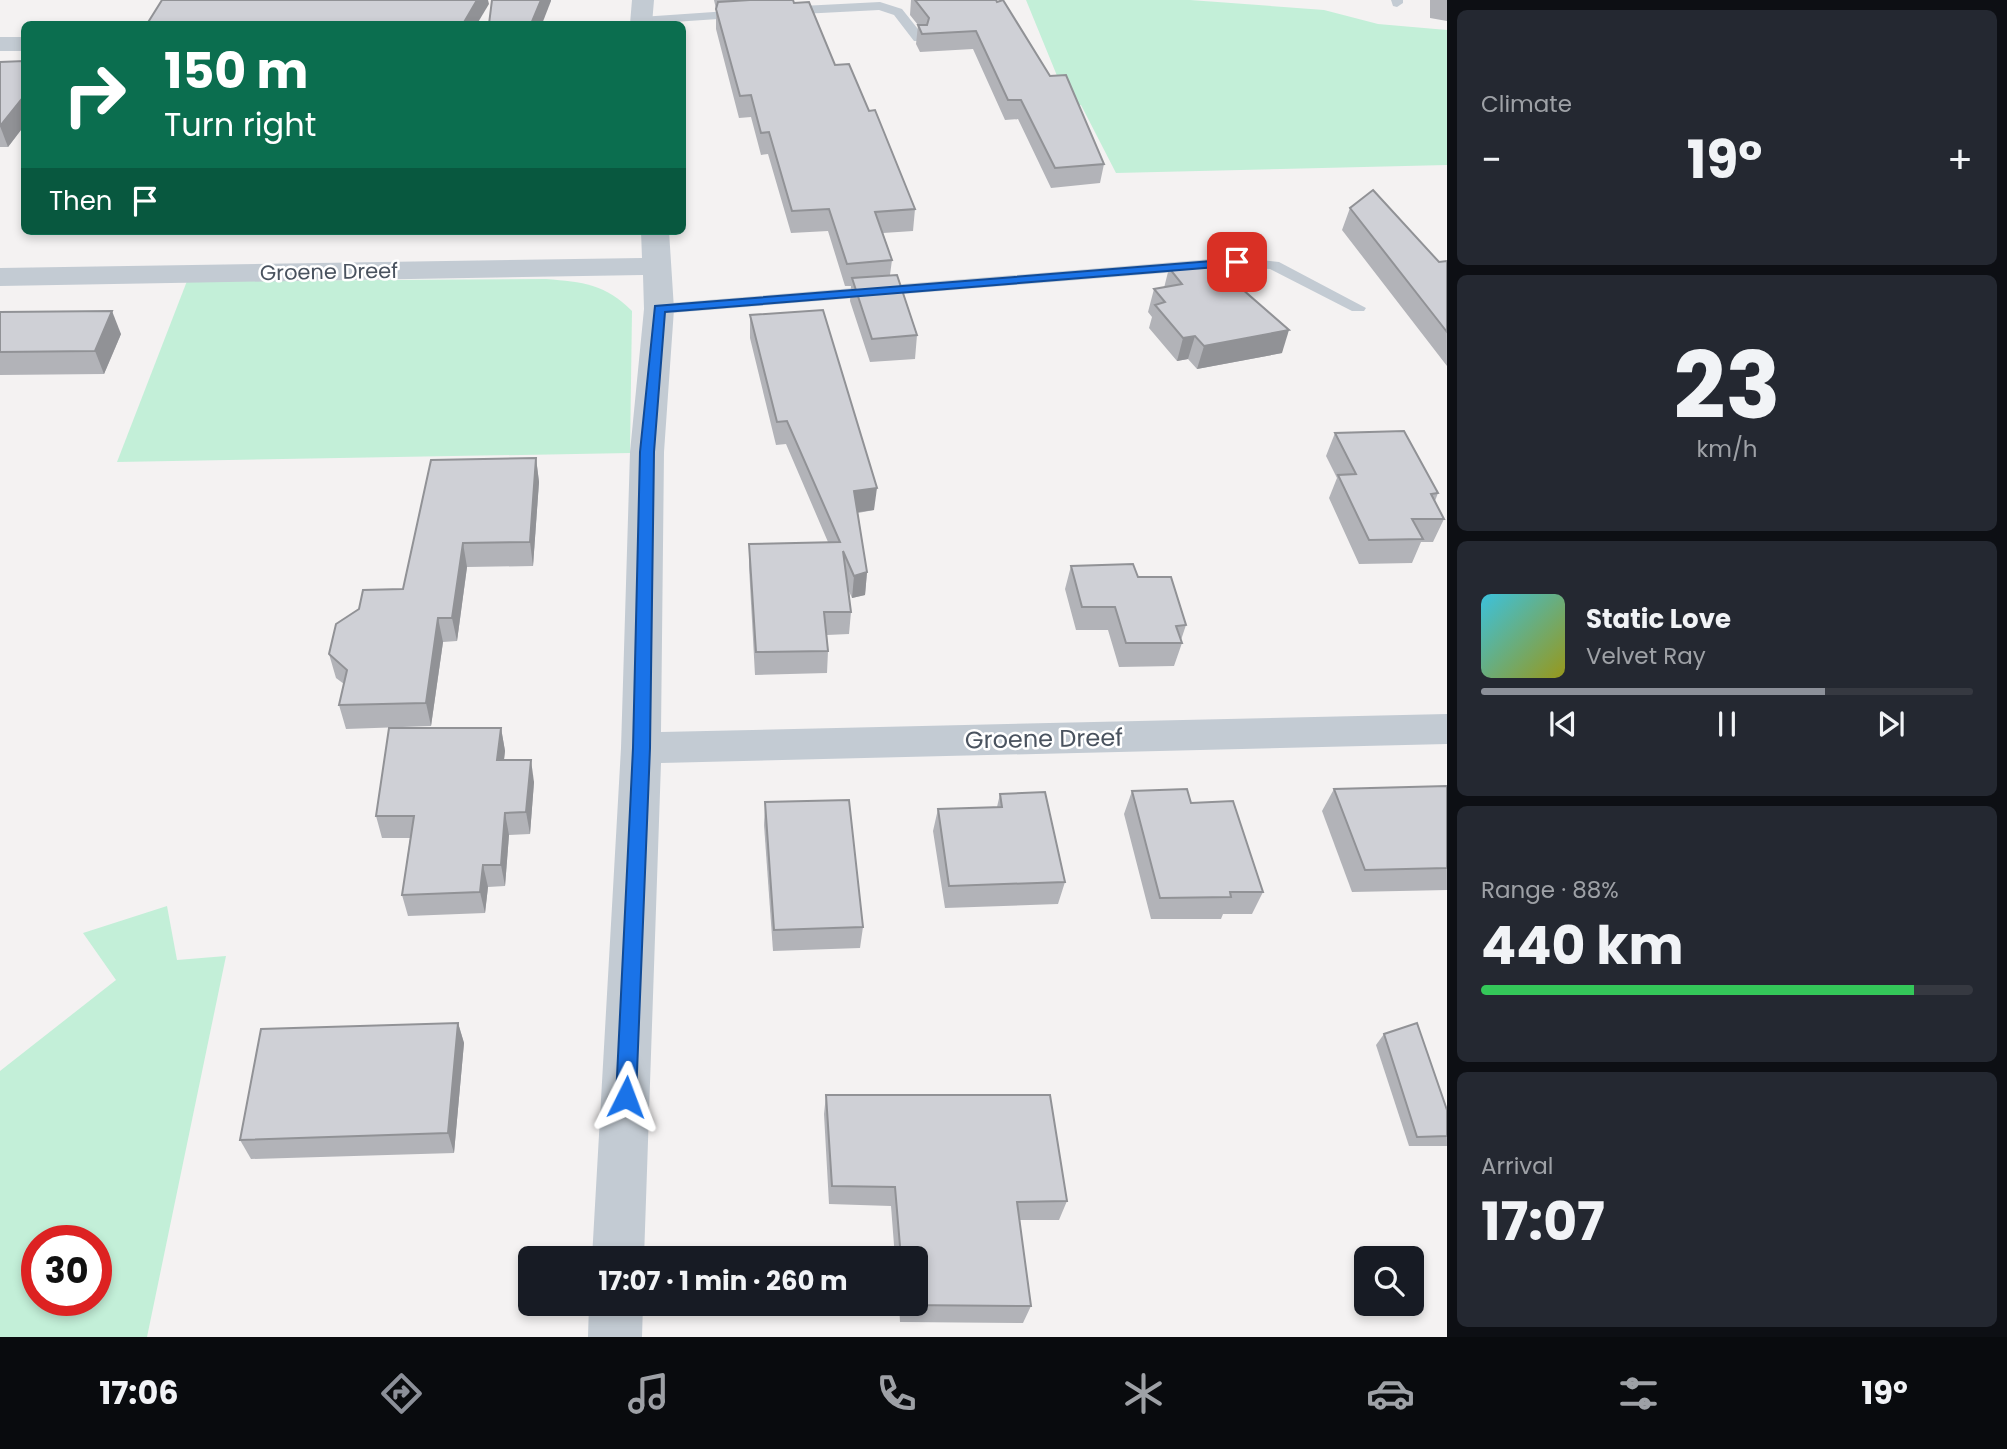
<!DOCTYPE html>
<html lang="en">
<head>
<meta charset="utf-8">
<style>
	:root { --surface:#171b24; --page:#242831; --text:#f1f3f6; --muted:#9ea1a6; --line:#363941; --accent:#8c9099 }
	body { margin:0; font-family:Poppins,sans-serif; background:var(--page); color:var(--text); height:100vh; display:flex; flex-direction:column; font-size:26px; white-space:nowrap }
	* { box-sizing:border-box; margin:0 }
	p { font-size:23px; color:var(--muted) }
	.icon { flex:none; width:38px; height:38px; fill:none; stroke:currentColor; stroke-width:2; stroke-linecap:round; stroke-linejoin:round }
	.map { position:relative; flex:1; overflow:hidden }
	.details { display:flex; flex-direction:column; gap:10px; padding:10px; background:#0d0f14; width:560px }
	.details>* { flex:none }
	.guide { position:absolute; left:21px; top:21px; width:665px; height:214px; border-radius:10px; box-shadow:0 4px 10px #0003; background:#0b6e4f; color:#fff; overflow:hidden }
	.fabs { position:absolute; left:1354px; top:1246px; display:grid; gap:14px }
	.fabs a { display:grid; place-items:center; width:70px; height:70px; border-radius:10px; background:var(--surface); box-shadow:0 4px 10px #0003; font-size:35px }
	.speed { position:absolute; left:21px; top:1225px; display:flex; gap:14px; font-size:35px; font-weight:700; text-align:center }
	.speed>* { display:grid; place-content:center; width:91px; height:91px; border-radius:50%; background:var(--surface); box-shadow:0 4px 10px #0003; line-height:1 }
	.speed .limit { border:10px solid #d22; background:#fff; color:#111 }
	.pin { position:absolute; display:grid; place-items:center; width:60px; height:60px; color:#fff; margin:-30px; border-radius:14px; box-shadow:0 4px 10px #0006 }
	.me { position:absolute; width:77px; margin:-38px; rotate:3deg; stroke-linejoin:round; filter:drop-shadow(0 0 5px #0008) }
	.turn { display:flex; align-items:center; gap:24px; height:147px; padding:0 28px; font-size:32px }
	.turn .icon { width:91px; height:91px; stroke-width:2.5 }
	.turn b { display:block; font-size:49px; line-height:60px }
	.then { display:flex; align-items:center; height:66px; padding:0 28px; background:#0003; gap:14px; font-size:26px }
	.big { font-size:52px; font-weight:700; line-height:1.1 }
	.details .card { flex:1; display:flex; flex-direction:column; justify-content:center; gap:10px; min-width:0; padding:0 24px; border-radius:10px; background:var(--page) }
	.details .dial { align-items:center; gap:0 }
	.dial b { font-size:91px; line-height:1 }
	.song { display:flex; align-items:center; gap:21px }
	.cover { width:84px; height:84px; border-radius:10px; background:linear-gradient(135deg,hsl(190 70% 55%),hsl(60 70% 35%)) }
	.played { height:7px; border-radius:4px; background:linear-gradient(90deg,var(--accent) 70%,var(--line) 70%) }
	.keys { display:flex; justify-content:space-around; direction:ltr }
	.heat { display:flex; justify-content:space-between; align-items:center; font-size:38px; direction:ltr }
	.charge { height:10px; border-radius:5px; background:linear-gradient(90deg,#34c759 88%,var(--line) 0) }
	.trip { position:absolute; left:518px; top:1246px; width:410px; height:70px; border-radius:10px; background:var(--surface); box-shadow:0 4px 10px #0003; font-weight:700; line-height:70px; text-align:center }
	.tab-bar { display:flex; height:112px; justify-content:space-around; align-items:center; background:#090b0e; color:var(--muted) }
	.tab-bar .icon { width:49px; height:49px }
	.tab-bar .active { color:var(--accent) }
	.tab-bar b { font-size:32px; color:var(--text) }
	main { display:flex; flex:1; min-height:0 }
	.map>svg:first-child { display:block }
	.green { fill:#c3efd8; fill-rule:evenodd }
	.lines { fill:none; stroke-linecap:round; stroke-linejoin:round }
	.service { fill:#c3cbd3; fill-rule:evenodd }
	.minor { fill:#c3cbd3; fill-rule:evenodd }
	.wall { fill:#b2b3b8 }
	.shaded-wall { fill:#919296 }
	.building { fill:#cfd0d6; stroke:#919296; stroke-width:2 }
	.route { fill:#1a73e8; stroke:#114b97; stroke-width:2 }
	.labels { text-anchor:middle; stroke-width:5; stroke-linejoin:round; paint-order:stroke }
	.far-street-label { font-size:21px; fill:#4a535f; stroke:#fff }
	.street-label { font-size:24px; fill:#4a535f; stroke:#fff }
</style>
</head>
<body>
<main>
<div class="map">
<svg width="1447" height="1337" viewBox="0 0 1447 1337">
	<rect width="100%" height="100%" fill="#f4f2f2"/>
	<!-- green -->
	<g class="green">
		<polygon points="1026,0 1190,0 1324,10 1378,24 1447,30 1447,165 1116,173 1081,105 1069,105"/>
		<path d="M546,279C583,282 605,284 632,311L630,453L117,462L187,281Z"/>
		<path d="M167,906L177,960L226,956L147,1337H0V1071L116,980L83,933ZM37,1241H96V1300H37Z"/>
	</g>
	<g class="lines">
		<!-- service -->
		<g class="service">
			<polygon points="1391,0 1403,0 1403,3 1397,7 1393,6"/>
			<polygon points="880,2 902,9 925,38 924,41 914,41 894,15 879,10 782,15 776,11 782,7"/>
			<polygon points="743,10 747,11 747,17 645,24 635,21 641,17"/>
			<polygon points="1237,257 1279,262 1366,308 1364,311 1352,311 1270,269 1237,267 659,314 651,309 659,304"/>
		</g>
		<!-- minor -->
		<g class="minor">
			<polygon points="632,0 654,0 652,24 630,24"/>
			<rect x="0" y="37" width="24" height="14"/>
			<polygon points="641,231 669,231 674,309 664,452 661,732 1447,714 1447,744 661,763 644,1258 592,1258 621,748 630,452 644,309 643,275 0,286 0,268 642,258"/>
			<polygon points="589,1304 643,1304 642,1337 588,1337"/>
		</g>
	</g>
	<!-- wall -->
	<g class="wall">
		<polygon points="714,0 793,0 794,3 835,65 869,111 915,209 913,231 883,233 892,260 890,275 917,335 915,359 870,362 850,301 851,286 845,286 828,231 791,233 768,154 761,155 751,117 739,118 716,29 716,9"/>
		<polygon points="911,0 996,0 1104,164 1100,183 1051,188 1018,119 1005,120 973,49 920,52 916,44 918,25 910,15"/>
		<polygon points="1430,0 1447,0 1447,21 1430,18"/>
		<polygon points="24,61 24,126 8,147 0,147 0,62"/>
		<polygon points="1350,208 1439,262 1447,261 1447,366 1342,230"/>
		<polygon points="1169,268 1282,353 1197,369 1188,359 1177,361 1149,328 1152,317 1148,312 1154,289 1164,288"/>
		<polygon points="0,312 121,334 104,374 0,375"/>
		<polygon points="750,315 874,510 858,513 867,572 865,595 852,598 848,589 851,612 849,634 827,635 828,651 827,673 755,675 749,567 749,544 828,542 786,444 776,445 750,338"/>
		<polygon points="1335,433 1438,493 1435,501 1444,519 1433,542 1421,542 1412,563 1359,564 1329,498 1337,478 1326,456"/>
		<polygon points="536,458 539,482 533,566 467,567 457,641 443,642 431,726 346,729 339,705 344,684 336,678 329,654 359,609 403,589"/>
		<polygon points="1071,566 1186,625 1181,640 1182,643 1174,666 1119,667 1108,630 1076,630 1065,589"/>
		<polygon points="501,728 505,751 504,760 534,782 530,834 509,835 505,886 488,887 485,913 408,916 402,895 410,838 382,838 376,816"/>
		<polygon points="1447,786 1447,890 1352,892 1322,811 1334,789"/>
		<polygon points="1132,791 1191,803 1263,892 1252,914 1223,914 1221,919 1151,919 1124,814"/>
		<polygon points="1000,794 1065,882 1058,904 945,908 933,831 938,809 997,807"/>
		<polygon points="765,802 863,927 860,948 773,951 764,825"/>
		<polygon points="458,1023 464,1043 454,1153 251,1159 240,1140"/>
		<polygon points="1384,1034 1447,1110 1447,1146 1409,1146 1376,1045"/>
		<polygon points="826,1095 1067,1201 1059,1220 1019,1220 1031,1306 1023,1323 900,1322 899,1304 915,1304 915,1258 895,1258 891,1206 829,1204 824,1114"/>
	</g>
	<!-- shaded-wall -->
	<g class="shaded-wall">
		<polygon points="477,0 488,0 489,4 477,24 463,24"/>
		<polygon points="541,0 551,0 551,1 542,24 531,24"/>
		<polygon points="24,96 24,126 8,147 0,126"/>
		<polygon points="112,311 121,334 104,374 95,351"/>
		<polygon points="1289,330 1282,353 1197,369 1204,346"/>
		<polygon points="1195,336 1188,359 1177,361 1183,338"/>
		<polygon points="536,458 539,482 533,566 530,542"/>
		<polygon points="877,488 874,510 852,513 854,491"/>
		<polygon points="463,543 467,567 457,641 452,618"/>
		<polygon points="867,572 865,595 852,598 854,576"/>
		<polygon points="438,618 443,642 431,726 426,703"/>
		<polygon points="501,728 505,751 501,783 497,760"/>
		<polygon points="531,760 534,782 530,834 526,812"/>
		<polygon points="505,813 509,835 505,886 501,865"/>
		<polygon points="483,865 488,887 485,913 480,892"/>
		<polygon points="458,1023 464,1043 454,1153 448,1133"/>
	</g>
	<!-- building -->
	<g class="building">
		<polygon points="162,0 477,0 463,24 147,24"/>
		<polygon points="492,0 541,0 531,24 489,24"/>
		<polygon points="750,0 793,0 794,3 809,2 835,65 849,64 869,111 875,110 915,209 875,212 892,260 847,264 829,209 792,211 769,132 761,133 751,95 740,96 716,9 718,2"/>
		<polygon points="915,0 996,0 997,2 1003,0 1050,76 1066,75 1104,164 1055,168 1021,100 1008,100 976,31 922,34 918,25 927,25 929,18"/>
		<polygon points="24,61 24,96 0,126 0,62"/>
		<polygon points="1373,190 1439,262 1447,261 1447,332 1350,208"/>
		<polygon points="1210,261 1289,330 1204,346 1195,336 1183,338 1155,305 1165,302 1154,289 1182,284 1169,268"/>
		<polygon points="897,275 917,335 872,339 852,278"/>
		<polygon points="823,310 877,488 854,491 867,572 854,576 843,551 851,612 824,612 828,651 756,652 749,544 840,542 787,421 777,422 750,315"/>
		<polygon points="112,311 95,351 0,352 0,312"/>
		<polygon points="1404,431 1438,493 1431,494 1444,519 1412,519 1423,539 1369,540 1338,475 1356,474 1335,433"/>
		<polygon points="536,458 530,542 463,543 452,618 438,618 426,703 339,705 347,670 329,654 336,624 359,609 363,590 403,589 431,460"/>
		<polygon points="1133,564 1138,577 1171,577 1186,625 1176,626 1182,643 1126,643 1115,607 1082,607 1071,566"/>
		<polygon points="389,728 501,728 497,760 531,760 526,812 505,813 501,865 483,865 480,892 402,895 414,816 376,816"/>
		<polygon points="1447,786 1447,868 1365,870 1334,789"/>
		<polygon points="1187,789 1191,803 1233,801 1263,892 1230,892 1231,897 1160,898 1132,791"/>
		<polygon points="1045,792 1065,882 949,886 938,809 1002,807 1000,794"/>
		<polygon points="849,800 863,927 774,930 765,802"/>
		<polygon points="458,1023 448,1133 240,1140 261,1029"/>
		<polygon points="1417,1023 1447,1110 1447,1136 1417,1137 1384,1034"/>
		<polygon points="826,1095 1050,1095 1067,1201 1017,1202 1031,1306 904,1305 904,1304 915,1304 915,1258 901,1258 895,1187 832,1186"/>
	</g>
	<!-- route -->
	<polygon class="route" points="1237,259 1241,260 1241,265 665,312 654,452 650,748 636,1097 633,1104 626,1107 619,1104 616,1097 633,748 640,452 655,306"/>
	<g class="labels">
		<!-- far-street labels -->
		<g class="far-street-label">
			<text transform="translate(329 272) rotate(-1)" y="7">Groene Dreef</text>
		</g>
		<!-- street labels -->
		<g class="street-label">
			<text transform="translate(1044 739) rotate(-1)" y="8">Groene Dreef</text>
		</g>
	</g>
</svg>
<div class="fabs">
<a><svg class="icon" aria-label="search" viewBox="0 0 24 24"><circle cx="10" cy="10" r="6"/><path d="M15 15l6 6"/></svg></a>
</div>
<div class="speed"><div class="limit">30</div></div>
<div class="pin" style="left:1237px;top:262px;background:#d93025"><svg class="icon" aria-label="arrive" viewBox="0 0 24 24"><path d="M6 21V4h12l-3 4 3 4H6"/></svg></div>
<svg class="me" style="left:626px;top:1097px" viewBox="-20 -20 40 40"><path d="M0-17L14 15 0 8-14 15z" fill="#1a73e8" stroke="#fff" stroke-width="4"/></svg>
<div class="trip">17:07 · 1 min · 260 m</div>
<div class="guide">
<div class="turn"><svg class="icon" aria-label="right" viewBox="0 0 24 24"><path d="M7 20v-9h11M14 6l5 5-5 5"/></svg><div><b>150 m</b>Turn right</div></div>
<div class="then">Then<svg class="icon" aria-label="arrive" viewBox="0 0 24 24"><path d="M6 21V4h12l-3 4 3 4H6"/></svg></div>
</div>
</div>
<section class="details">
<div class="card"><p>Climate</p>
<div class="heat"><a>−</a><b class="big">19°</b><a>+</a></div>
</div>
<div class="card dial"><b>23</b><p>km/h</p></div>
<div class="card">
<div class="song"><i class="cover"></i><div><b>Static Love</b><p>Velvet Ray</p></div></div>
<div class="played"></div>
<div class="keys"><svg class="icon" aria-label="previous" viewBox="0 0 24 24"><path d="M18 5L8 12l10 7zM5 5v14"/></svg><svg class="icon" aria-label="pause" viewBox="0 0 24 24"><path d="M8 5v14M16 5v14"/></svg><svg class="icon" aria-label="next" viewBox="0 0 24 24"><path d="M6 5l10 7-10 7zM19 5v14"/></svg></div>
</div>
<div class="card"><p>Range · 88%</p><b class="big">440 km</b><div class="charge"></div></div>
<div class="card"><p>Arrival</p><b class="big">17:07</b></div>
</section>
</main>
<nav class="tab-bar">
<b>17:06</b>
<svg class="icon active" aria-label="directions" viewBox="0 0 24 24"><path d="M12 3l9 9-9 9-9-9zM9 14v-3h6M13 9l2 2-2 2"/></svg>
<svg class="icon" aria-label="music" viewBox="0 0 24 24"><path d="M9 18V5l10-2v13"/><circle cx="6" cy="18" r="3"/><circle cx="16" cy="16" r="3"/></svg>
<svg class="icon" aria-label="phone" viewBox="0 0 24 24"><path d="M5 4h4l2 5-3 2q2 4 5 5l2-3 5 2v4C11 20 4 13 5 4z"/></svg>
<svg class="icon" aria-label="climate" viewBox="0 0 24 24"><path d="M12 3v18M4 7l16 10M4 17L20 7"/></svg>
<svg class="icon" aria-label="car" viewBox="0 0 24 24"><path d="M5 17H2v-5l4-1 3-4h7l3 4 3 1v5h-3M9 17h6M6 11h13"/><circle cx="7" cy="17" r="2"/><circle cx="17" cy="17" r="2"/></svg>
<svg class="icon" aria-label="filters" viewBox="0 0 24 24"><path d="M4 7h16M4 17h16"/><circle cx="9" cy="7" r="2"/><circle cx="15" cy="17" r="2"/></svg>
<b>19°</b>
</nav>
</body>
</html>
